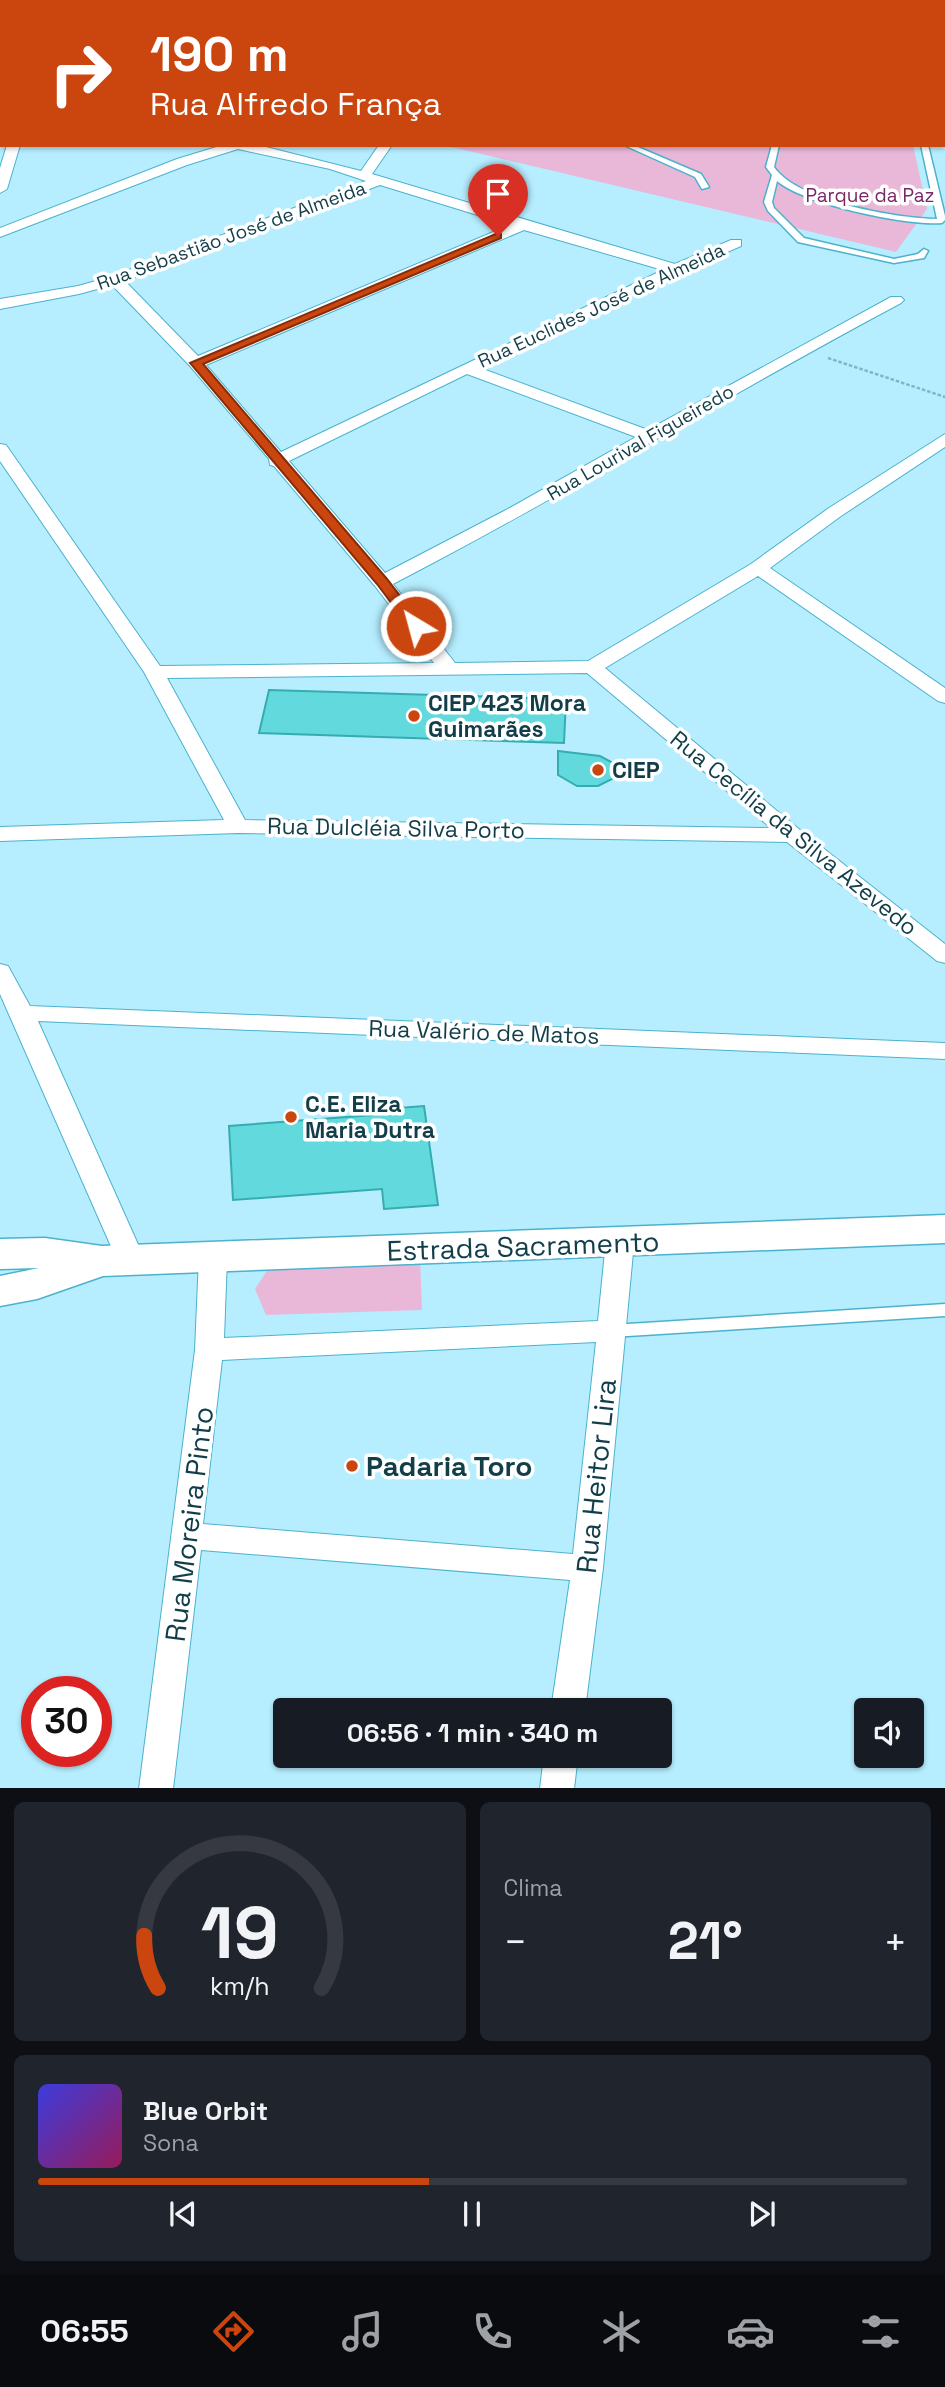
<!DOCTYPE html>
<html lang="pt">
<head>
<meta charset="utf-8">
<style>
	:root { --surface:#171b24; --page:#20242c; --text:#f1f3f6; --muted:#9ea1a6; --line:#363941; --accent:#cb450f }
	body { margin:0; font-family:"Space Grotesk",sans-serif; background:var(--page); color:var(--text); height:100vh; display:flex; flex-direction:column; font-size:26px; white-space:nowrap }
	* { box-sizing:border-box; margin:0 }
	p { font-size:23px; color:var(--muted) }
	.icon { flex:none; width:38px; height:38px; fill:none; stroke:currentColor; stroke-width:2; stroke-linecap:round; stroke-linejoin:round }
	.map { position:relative; height:1788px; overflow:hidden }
	.sheet { display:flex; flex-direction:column; gap:14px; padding:14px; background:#0d0f14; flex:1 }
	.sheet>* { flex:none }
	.top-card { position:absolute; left:0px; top:0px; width:945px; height:147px; box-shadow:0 2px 5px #0004; background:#cb450f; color:#fff; overflow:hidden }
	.controls { position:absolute; left:854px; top:1698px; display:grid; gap:14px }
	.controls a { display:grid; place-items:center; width:70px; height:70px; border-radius:7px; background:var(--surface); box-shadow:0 2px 5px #0004; font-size:35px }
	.speed { position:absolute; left:21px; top:1676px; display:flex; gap:14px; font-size:35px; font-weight:700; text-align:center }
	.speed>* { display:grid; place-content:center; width:91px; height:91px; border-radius:50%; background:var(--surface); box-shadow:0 2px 5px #0004; line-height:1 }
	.speed .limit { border:10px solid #d22; background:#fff; color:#111 }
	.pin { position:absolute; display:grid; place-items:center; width:60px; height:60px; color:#fff; margin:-72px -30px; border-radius:50% 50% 50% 0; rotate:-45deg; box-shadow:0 0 7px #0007 }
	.pin .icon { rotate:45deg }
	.me { position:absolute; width:77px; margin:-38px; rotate:323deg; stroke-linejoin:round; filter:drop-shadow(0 0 5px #0008) }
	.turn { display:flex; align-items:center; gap:24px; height:147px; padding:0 35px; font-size:32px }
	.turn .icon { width:91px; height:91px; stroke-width:2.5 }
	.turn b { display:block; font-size:49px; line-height:60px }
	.big { font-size:52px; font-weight:700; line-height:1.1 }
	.sheet .card { flex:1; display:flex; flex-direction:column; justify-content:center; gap:10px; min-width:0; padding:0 24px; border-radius:10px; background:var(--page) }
	.sheet .dial { align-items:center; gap:0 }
	.dial svg { height:182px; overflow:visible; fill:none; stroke:var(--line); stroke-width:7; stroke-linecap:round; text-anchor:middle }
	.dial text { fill:var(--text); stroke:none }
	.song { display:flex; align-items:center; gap:21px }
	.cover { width:84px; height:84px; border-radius:10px; background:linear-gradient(135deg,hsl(240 70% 55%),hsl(330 70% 35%)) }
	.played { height:7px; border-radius:4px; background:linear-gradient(90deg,var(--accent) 45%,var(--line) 45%) }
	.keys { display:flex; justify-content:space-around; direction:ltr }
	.heat { display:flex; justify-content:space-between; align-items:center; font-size:38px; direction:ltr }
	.sheet .tiles { flex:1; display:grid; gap:14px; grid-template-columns:1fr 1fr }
	.card:last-child { grid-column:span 2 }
	.trip { position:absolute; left:273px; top:1698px; width:399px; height:70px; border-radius:7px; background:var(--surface); box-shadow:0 2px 5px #0004; font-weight:700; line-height:70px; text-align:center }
	.dock { display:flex; height:112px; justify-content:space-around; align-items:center; background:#090b0e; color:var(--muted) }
	.dock .icon { width:49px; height:49px }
	.dock .current { color:var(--accent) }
	.dock b { font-size:32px; color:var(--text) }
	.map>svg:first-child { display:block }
	.green { fill:#e9b8d9 }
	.building { fill:#62dadd; stroke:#36acb0; stroke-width:2 }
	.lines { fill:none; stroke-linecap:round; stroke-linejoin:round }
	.service-casing { stroke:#4bb2cd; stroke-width:3 }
	.minor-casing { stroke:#4bb2cd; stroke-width:2 }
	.secondary-casing { stroke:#4bb2cd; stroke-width:3 }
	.path { stroke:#81b5c5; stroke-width:2.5; stroke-dasharray:3.5 2; stroke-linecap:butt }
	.service { fill:#fff; fill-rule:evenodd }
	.minor { fill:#fff; fill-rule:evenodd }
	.secondary { fill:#fff; fill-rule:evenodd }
	.route { fill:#cb450f; stroke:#842d0a; stroke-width:2 }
	.poi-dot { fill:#cb450f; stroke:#fff; stroke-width:2.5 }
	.labels { text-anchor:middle; stroke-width:7; stroke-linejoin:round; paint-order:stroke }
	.far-park-label { font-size:19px; fill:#792766; stroke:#fff }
	.far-street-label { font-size:19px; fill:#123e4a; stroke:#fff }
	.poi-label { font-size:23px; font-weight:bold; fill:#123e4a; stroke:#fff; text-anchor:start }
	.street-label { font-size:23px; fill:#123e4a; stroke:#fff }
	.near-street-label { font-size:28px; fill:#123e4a; stroke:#fff }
	.near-poi-label { font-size:28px; font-weight:bold; fill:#123e4a; stroke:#fff; text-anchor:start }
</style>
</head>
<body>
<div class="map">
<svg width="945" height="1789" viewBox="0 0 945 1789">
	<rect width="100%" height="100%" fill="#b6eeff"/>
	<!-- green -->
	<g class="green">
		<polygon points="487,0 945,0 945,113 943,2"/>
		<polygon points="443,145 913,145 927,209 896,252"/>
		<polygon points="420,1258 422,1310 266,1315 255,1289 272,1263"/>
	</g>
	<!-- building -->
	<g class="building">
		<polygon points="269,690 566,699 564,743 259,733"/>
		<polygon points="558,751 600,756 628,771 598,786 577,786 558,775"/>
		<polygon points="424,1106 438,1205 384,1209 382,1189 233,1200 229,1126 373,1115 373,1110"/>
	</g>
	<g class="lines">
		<defs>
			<g id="service">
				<polygon points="575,0 582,0 573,2"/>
				<rect x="943" y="25" width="2" height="4"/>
				<polygon points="945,45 945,49 943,50 943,46"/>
				<polygon points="943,96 945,96 943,101"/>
				<polygon points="624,145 633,145 701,174 709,187 702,189 695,177"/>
				<path d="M772,145H779L774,167C798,202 896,218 937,219L921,145H928L945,216V220L942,223C906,226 804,204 777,181L772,202L774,208L804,238L894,259L918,254L924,249L928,251L924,258L894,263L798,242L768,211L764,202L772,175L766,167Z"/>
				<polygon points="945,1304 945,1316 612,1337 607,1335 604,1331 607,1327 612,1325"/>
			</g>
			<g id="minor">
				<polygon points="283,0 295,0 282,2"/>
				<polygon points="465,0 477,0 464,2"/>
				<rect x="0" y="6" width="2" height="6"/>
				<rect x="0" y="61" width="2" height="8"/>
				<polygon points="7,145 20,145 7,189 0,193 0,168"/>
				<path d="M223,145H258L361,171L379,145H392L372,174L675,264L731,240H741V246L631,294L480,368L648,430L891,297H901L904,300L901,303C730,394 565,495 393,584L455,663L588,661L751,564L829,508L945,434V447L841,516L770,568L945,688V703L938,701L758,576L605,668L800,830L945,944V963L937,961L787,842L238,833L0,841V827L224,820L144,672L0,461V444L6,445L160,666L434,663L375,586L274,466L270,465L269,459L190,366L112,285L79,294L0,309V299L78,286L110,277L366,181L330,169L238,149L187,165L0,237V228L177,159ZM380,185L510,225L198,356L125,281ZM524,230L663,270L281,452L206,365ZM467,374L636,437L506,510L385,573L289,461ZM587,673L771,828L245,820L167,678Z"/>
				<polygon points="0,964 8,966 30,1006 945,1043 945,1059 38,1021 145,1260 141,1267 131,1270 121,1267 117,1260 0,994"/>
				<path d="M620,1232L630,1235L634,1242L603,1568L585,1710H551L570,1580L201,1550L173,1789H139L195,1350L199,1258L203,1251L213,1248L223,1251L227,1258L224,1338L598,1321L606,1242L610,1235ZM596,1342L573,1554L203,1524L222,1360Z"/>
				<polygon points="544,1755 578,1755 574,1789 540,1789"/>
			</g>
			<polygon id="secondary" points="945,1215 945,1243 103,1276 37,1299 0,1306 0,1276 39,1268 0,1269 0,1239 45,1238 102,1246"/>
		</defs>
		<!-- service casing -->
		<use href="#service" class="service-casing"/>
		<!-- minor casing -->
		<use href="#minor" class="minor-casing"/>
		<!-- secondary casing -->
		<use href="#secondary" class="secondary-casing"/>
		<!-- path -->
		<polyline class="path" points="828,358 945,397"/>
		<!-- service -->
		<use href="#service" class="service"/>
		<!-- minor -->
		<use href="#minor" class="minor"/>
		<!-- secondary -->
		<use href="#secondary" class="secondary"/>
	</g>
	<!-- route -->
	<polygon class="route" points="498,233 501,234 501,238 203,364 387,579 423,626 416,630 411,629 377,584 190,363"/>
	<!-- markers -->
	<g class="poi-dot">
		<circle cx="414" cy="716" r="7"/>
		<circle cx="598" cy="770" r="7"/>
		<circle cx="291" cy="1117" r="7"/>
		<circle cx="352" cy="1466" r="7"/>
	</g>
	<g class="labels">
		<!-- far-park labels -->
		<g class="far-park-label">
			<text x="870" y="202">Parque da Paz</text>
		</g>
		<!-- far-street labels -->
		<g class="far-street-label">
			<text transform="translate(231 235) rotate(-20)" y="7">Rua Sebastião José de Almeida</text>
			<text transform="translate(601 305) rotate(-25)" y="7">Rua Euclides José de Almeida</text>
			<text transform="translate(640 442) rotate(-30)" y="7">Rua Lourival Figueiredo</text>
		</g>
		<!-- poi labels -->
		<g class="poi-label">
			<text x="428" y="711">CIEP 423 Mora<tspan x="428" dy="26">Guimarães</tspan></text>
			<text x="612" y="778">CIEP</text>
			<text x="305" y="1112">C.E. Eliza<tspan x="305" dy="26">Maria Dutra</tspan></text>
		</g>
		<!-- street labels -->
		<g class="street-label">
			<text transform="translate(396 828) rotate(1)" y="8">Rua Dulcléia Silva Porto</text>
			<text transform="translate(794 833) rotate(39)" y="8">Rua Cecília da Silva Azevedo</text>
			<text transform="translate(484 1032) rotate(2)" y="8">Rua Valério de Matos</text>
		</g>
		<!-- near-street labels -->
		<g class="near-street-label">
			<text transform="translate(523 1246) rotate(-2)" y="10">Estrada Sacramento</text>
			<text transform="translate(596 1476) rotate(-84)" y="10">Rua Heitor Lira</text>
			<text transform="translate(189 1524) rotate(-83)" y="10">Rua Moreira Pinto</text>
		</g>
		<!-- near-poi labels -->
		<g class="near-poi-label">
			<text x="366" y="1476">Padaria Toro</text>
		</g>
	</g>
</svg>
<div class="controls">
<a><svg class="icon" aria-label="sound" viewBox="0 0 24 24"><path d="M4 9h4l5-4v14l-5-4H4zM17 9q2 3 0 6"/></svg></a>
</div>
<div class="speed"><div class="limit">30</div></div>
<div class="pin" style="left:498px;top:236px;background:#d93025"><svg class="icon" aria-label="arrive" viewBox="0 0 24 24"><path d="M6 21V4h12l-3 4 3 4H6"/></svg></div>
<svg class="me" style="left:416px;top:626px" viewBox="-20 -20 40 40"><circle r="17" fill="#cb450f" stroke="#fff" stroke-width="3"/><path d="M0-11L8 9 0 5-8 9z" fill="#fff"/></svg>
<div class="trip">06:56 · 1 min · 340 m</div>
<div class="top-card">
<div class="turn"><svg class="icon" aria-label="right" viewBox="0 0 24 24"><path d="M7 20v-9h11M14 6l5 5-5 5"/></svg><div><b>190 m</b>Rua Alfredo França</div></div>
</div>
</div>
<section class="sheet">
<div class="tiles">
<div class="card dial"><svg viewBox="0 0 100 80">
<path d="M14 69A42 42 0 1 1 86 69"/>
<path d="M14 69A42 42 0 0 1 8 46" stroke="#cb450f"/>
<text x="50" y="56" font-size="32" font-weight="700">19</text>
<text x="50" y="72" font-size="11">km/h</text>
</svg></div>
<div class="card"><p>Clima</p>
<div class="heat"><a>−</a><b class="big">21°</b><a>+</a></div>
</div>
<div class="card">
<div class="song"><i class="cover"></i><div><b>Blue Orbit</b><p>Sona</p></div></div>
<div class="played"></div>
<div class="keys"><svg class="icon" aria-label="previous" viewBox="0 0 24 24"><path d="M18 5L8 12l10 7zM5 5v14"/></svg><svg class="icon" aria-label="pause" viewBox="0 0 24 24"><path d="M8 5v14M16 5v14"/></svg><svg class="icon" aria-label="next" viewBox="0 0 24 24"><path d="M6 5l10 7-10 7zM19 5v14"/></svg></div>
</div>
</div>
</section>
<nav class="dock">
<b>06:55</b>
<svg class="icon current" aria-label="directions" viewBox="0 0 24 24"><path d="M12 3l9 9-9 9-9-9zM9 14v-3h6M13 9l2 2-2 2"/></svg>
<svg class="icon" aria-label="music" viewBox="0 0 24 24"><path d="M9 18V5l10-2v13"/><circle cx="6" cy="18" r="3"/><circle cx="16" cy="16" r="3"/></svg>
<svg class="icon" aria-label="phone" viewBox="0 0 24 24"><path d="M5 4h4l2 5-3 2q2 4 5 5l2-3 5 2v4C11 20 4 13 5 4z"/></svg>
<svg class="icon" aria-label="climate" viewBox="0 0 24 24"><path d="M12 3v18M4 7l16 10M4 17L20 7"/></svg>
<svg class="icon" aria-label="car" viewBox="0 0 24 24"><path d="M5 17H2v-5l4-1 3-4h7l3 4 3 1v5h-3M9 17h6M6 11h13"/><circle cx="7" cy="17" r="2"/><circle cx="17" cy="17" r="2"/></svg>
<svg class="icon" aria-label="filters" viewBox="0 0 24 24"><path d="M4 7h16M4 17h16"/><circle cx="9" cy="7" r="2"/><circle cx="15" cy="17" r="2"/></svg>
</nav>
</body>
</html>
